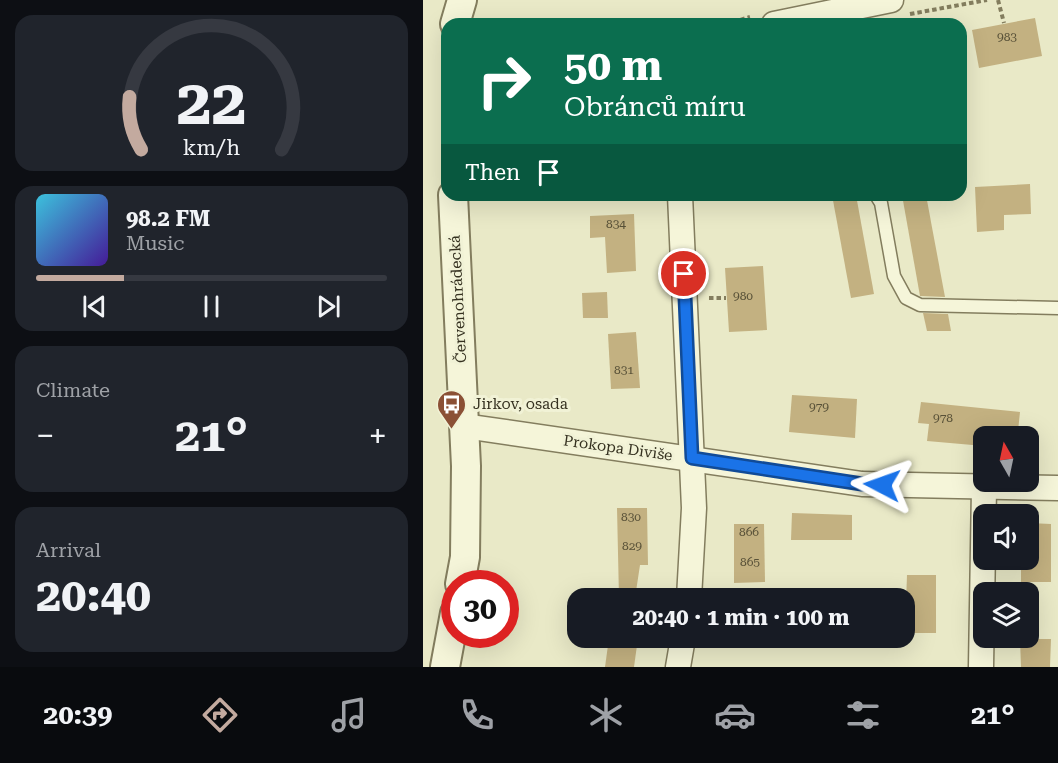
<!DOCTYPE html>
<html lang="en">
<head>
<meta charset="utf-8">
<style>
	:root { --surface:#171b24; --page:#20242c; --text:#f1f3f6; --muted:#9ea1a6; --line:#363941; --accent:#c3aa9f }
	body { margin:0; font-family:"Roboto Serif",serif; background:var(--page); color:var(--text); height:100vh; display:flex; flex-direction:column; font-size:22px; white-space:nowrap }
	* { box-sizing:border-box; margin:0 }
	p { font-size:20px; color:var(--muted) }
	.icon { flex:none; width:33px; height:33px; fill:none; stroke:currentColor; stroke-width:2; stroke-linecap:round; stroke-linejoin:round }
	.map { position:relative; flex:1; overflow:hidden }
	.details { display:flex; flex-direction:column; gap:15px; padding:15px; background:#0d0f14; width:423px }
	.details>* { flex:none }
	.guide { position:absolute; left:18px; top:18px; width:526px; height:183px; border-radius:18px; box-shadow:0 6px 24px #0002; background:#0b6e4f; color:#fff; overflow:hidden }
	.needle { width:39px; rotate:351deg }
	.fabs { position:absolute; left:550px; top:426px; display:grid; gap:12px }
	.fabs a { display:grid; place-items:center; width:66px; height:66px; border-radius:12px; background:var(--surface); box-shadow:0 6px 24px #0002; font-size:30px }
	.speed { position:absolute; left:18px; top:570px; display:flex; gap:12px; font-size:30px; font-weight:700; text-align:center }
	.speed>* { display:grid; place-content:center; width:78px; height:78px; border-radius:50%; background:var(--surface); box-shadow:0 6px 24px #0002; line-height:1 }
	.speed .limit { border:9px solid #d22; background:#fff; color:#111 }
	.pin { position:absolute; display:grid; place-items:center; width:51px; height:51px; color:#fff; margin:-26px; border:3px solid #fff; border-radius:50%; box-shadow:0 2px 6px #0007 }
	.me { position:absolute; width:66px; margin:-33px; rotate:274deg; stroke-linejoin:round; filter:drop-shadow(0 0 4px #0008) }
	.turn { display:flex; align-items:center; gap:21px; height:126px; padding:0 24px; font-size:27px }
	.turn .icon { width:78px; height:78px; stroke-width:2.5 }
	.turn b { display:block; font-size:42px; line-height:51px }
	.then { display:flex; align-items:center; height:57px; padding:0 24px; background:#0003; gap:12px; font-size:22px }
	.big { font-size:45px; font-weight:700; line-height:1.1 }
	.details .widget { flex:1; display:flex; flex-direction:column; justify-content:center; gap:9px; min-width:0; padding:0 21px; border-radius:18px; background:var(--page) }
	.details .dial { align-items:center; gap:0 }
	.dial svg { height:156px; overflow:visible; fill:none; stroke:var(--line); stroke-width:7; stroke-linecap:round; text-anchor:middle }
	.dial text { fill:var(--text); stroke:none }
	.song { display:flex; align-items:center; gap:18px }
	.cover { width:72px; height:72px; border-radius:9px; background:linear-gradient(135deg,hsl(190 70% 55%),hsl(260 70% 35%)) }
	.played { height:6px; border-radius:3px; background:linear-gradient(90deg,var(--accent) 25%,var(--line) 25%) }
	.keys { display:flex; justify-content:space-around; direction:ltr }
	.heat { display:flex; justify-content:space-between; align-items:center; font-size:33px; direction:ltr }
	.trip { position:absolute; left:144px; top:588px; width:348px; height:60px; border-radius:18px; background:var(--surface); box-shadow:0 6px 24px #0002; font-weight:700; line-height:60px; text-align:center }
	.tab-bar { display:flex; height:96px; justify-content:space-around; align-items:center; background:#090b0e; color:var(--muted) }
	.tab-bar .icon { width:42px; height:42px }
	.tab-bar .selected { color:var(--accent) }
	.tab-bar b { font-size:27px; color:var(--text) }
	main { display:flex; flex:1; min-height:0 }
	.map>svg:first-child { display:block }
	.building { fill:#c3b181 }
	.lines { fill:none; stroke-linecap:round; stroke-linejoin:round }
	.service-casing { stroke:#837d5e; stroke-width:15 }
	.minor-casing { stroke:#837d5e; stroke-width:27 }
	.tertiary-casing { stroke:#837d5e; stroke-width:32 }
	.path { stroke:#837d5e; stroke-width:4; stroke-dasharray:4.5 3; stroke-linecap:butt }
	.service { stroke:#f5f5d9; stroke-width:12 }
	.minor { stroke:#f5f5d9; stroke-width:24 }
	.tertiary { stroke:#f5f5d9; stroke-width:28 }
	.route-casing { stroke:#114b97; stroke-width:15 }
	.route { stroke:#1a73e8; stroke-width:10 }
	.labels { text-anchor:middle; stroke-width:6; stroke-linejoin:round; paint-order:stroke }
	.number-label { font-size:12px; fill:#585138 }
	.street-label { font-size:15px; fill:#353120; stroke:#f1f2d6 }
	.poi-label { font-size:15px; fill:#353120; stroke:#f1f2d6; text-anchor:start }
</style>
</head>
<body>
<main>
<section class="details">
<div class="widget dial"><svg viewBox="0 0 100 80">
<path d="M14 69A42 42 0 1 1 86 69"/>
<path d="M14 69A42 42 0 0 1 8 42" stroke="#c3aa9f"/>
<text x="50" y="56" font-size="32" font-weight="700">22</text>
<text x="50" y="72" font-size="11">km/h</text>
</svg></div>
<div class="widget">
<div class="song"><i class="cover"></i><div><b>98.2 FM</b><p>Music</p></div></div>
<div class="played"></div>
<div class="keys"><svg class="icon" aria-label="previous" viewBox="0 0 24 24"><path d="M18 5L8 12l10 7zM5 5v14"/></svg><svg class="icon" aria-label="pause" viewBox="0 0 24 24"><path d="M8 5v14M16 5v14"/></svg><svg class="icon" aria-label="next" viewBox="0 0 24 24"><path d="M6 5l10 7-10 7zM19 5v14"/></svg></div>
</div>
<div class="widget"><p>Climate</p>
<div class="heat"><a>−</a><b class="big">21°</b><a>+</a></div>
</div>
<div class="widget"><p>Arrival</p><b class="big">20:40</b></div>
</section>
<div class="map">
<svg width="635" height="667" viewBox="0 0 635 667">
	<rect width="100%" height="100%" fill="#e9e9c7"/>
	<!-- building -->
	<g class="building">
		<polygon points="612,18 619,56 556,68 549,30"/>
		<polygon points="607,184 608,214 581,215 581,230 554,232 552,187"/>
		<polygon points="409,195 433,195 451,294 428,298"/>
		<polygon points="479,195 503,195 522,297 497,296"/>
		<polygon points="211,214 213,271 184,273 182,237 167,238 167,216"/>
		<polygon points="340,266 344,330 306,332 302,268"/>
		<polygon points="184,292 185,318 160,318 159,293"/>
		<polygon points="500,313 525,314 528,331 504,331"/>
		<polygon points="213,332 217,388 188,389 185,334"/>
		<polygon points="369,395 434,399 432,438 366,432"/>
		<polygon points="498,402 597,412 595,431 584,430 583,436 561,436 561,446 504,441 506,424 495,423"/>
		<polygon points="194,508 224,508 225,565 217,565 212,598 196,598"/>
		<polygon points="369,513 429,515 429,540 368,540"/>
		<polygon points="606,523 628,524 628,582 598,582 598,560 606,560"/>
		<polygon points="311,524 341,524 342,582 311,583"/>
		<polygon points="484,575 513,575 513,633 482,633"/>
		<polygon points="186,638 215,638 211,667 182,667"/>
		<polygon points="597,639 628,639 627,667 598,667"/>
	</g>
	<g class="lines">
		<defs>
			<polyline id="service" points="453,195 458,203 471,276 483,298 497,305 635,308"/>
			<g id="minor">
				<polyline points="351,24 468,0"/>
				<polyline points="257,195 271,508 266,598"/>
				<polyline points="41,426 439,484 635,488"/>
				<polyline points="255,667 260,638"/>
				<polyline points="558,667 561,488"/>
			</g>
			<g id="tertiary">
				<polyline points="32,24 39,0"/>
				<polyline points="30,195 43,466 42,557 37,584"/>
				<polyline points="22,667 32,613"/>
			</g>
		</defs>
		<!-- service casing -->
		<use href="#service" class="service-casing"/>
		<!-- minor casing -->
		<use href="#minor" class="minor-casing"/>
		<!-- tertiary casing -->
		<use href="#tertiary" class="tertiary-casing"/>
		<!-- path -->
		<g class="path">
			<polyline points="575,0 581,23"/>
			<polyline points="487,14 564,0"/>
			<polyline points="303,24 327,17"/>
			<polyline points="286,298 303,298"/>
		</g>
		<!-- service -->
		<use href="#service" class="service"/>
		<!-- minor -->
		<use href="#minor" class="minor"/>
		<!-- tertiary -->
		<use href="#tertiary" class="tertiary"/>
	</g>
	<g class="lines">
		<defs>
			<polyline id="route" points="261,274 269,458 439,484 459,485"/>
		</defs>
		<!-- route casing -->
		<use href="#route" class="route-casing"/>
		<!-- route -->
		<use href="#route" class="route"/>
	</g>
	<!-- icons -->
	<defs>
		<symbol id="bus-pin" viewBox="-11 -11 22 30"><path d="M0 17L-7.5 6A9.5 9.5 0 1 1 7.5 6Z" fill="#8b5035" stroke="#f1f2d6"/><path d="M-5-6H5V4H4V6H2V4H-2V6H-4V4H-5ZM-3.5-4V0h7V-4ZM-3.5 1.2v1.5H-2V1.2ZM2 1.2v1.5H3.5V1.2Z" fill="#fff"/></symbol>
	</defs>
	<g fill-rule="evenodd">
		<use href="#bus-pin" x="12" y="388" width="33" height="45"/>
	</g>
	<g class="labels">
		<!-- number labels -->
		<g class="number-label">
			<text x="584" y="41">983</text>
			<text x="193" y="228">834</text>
			<text x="320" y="300">980</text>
			<text x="201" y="374">831</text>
			<text x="396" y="411">979</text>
			<text x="520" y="422">978</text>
			<text x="208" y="521">830</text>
			<text x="326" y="536">866</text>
			<text x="209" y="550">829</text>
			<text x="327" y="566">865</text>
		</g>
		<!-- street labels -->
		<g class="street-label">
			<text transform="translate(35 299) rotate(-93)" y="5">Červenohrádecká</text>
			<text transform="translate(195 448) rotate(8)" y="5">Prokopa Diviše</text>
		</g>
		<!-- poi labels -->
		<g class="poi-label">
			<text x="50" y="409">Jirkov, osada</text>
		</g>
	</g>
</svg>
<div class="fabs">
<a><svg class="needle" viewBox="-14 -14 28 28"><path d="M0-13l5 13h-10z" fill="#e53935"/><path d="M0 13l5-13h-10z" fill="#9ea1a6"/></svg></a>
<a><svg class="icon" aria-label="sound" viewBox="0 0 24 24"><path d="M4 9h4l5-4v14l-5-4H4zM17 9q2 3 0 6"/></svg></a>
<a><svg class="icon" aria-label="layers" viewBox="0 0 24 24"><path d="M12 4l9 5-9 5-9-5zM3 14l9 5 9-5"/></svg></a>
</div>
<div class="speed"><div class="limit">30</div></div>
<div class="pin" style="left:261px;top:274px;background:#d93025"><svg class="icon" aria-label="arrive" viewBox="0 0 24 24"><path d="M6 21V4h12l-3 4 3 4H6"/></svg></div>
<svg class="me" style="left:459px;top:485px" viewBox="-20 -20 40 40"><path d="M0-17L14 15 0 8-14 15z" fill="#1a73e8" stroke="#fff" stroke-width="4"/></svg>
<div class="trip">20:40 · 1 min · 100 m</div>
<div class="guide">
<div class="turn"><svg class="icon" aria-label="right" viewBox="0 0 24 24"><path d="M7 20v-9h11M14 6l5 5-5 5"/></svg><div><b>50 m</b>Obránců míru</div></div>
<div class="then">Then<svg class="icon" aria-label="arrive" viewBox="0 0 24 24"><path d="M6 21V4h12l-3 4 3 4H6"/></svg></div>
</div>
</div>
</main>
<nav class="tab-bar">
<b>20:39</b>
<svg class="icon selected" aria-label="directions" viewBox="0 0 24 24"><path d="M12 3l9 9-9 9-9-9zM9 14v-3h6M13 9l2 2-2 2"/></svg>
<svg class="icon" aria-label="music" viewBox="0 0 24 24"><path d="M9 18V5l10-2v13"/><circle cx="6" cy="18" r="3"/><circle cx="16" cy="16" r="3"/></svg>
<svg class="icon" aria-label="phone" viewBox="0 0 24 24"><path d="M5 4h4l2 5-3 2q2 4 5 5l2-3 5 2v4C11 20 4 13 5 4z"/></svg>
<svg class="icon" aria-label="climate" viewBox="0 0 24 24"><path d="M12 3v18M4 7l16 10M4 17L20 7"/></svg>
<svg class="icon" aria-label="car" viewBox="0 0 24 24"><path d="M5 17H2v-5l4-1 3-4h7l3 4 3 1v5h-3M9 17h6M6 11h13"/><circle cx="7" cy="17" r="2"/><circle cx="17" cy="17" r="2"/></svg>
<svg class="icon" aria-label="filters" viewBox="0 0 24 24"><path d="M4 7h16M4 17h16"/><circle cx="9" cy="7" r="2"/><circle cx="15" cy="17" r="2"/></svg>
<b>21°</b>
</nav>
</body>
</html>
